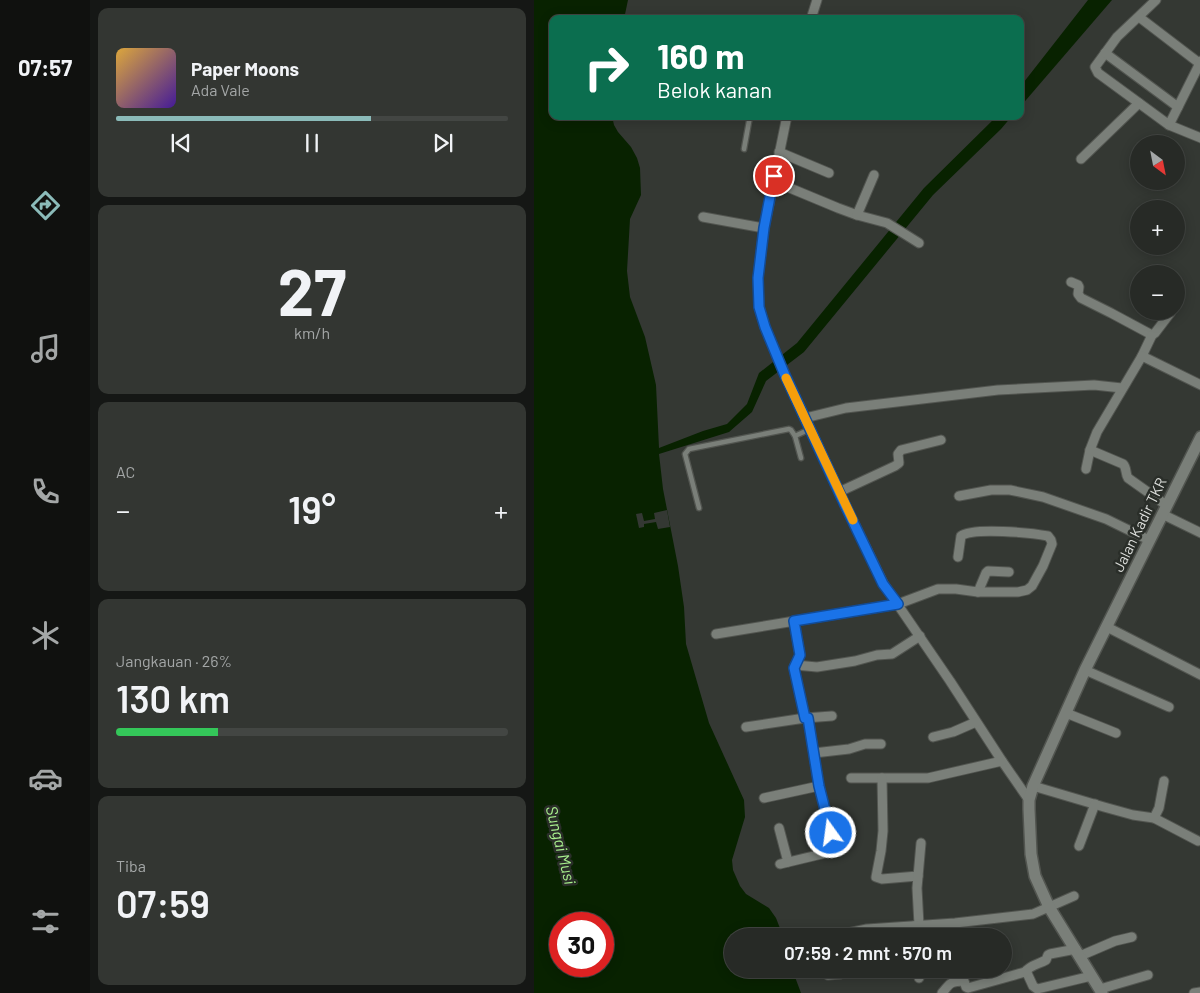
<!DOCTYPE html>
<html lang="id">
<head>
<meta charset="utf-8">
<style>
	:root { --surface:#272a26; --page:#333632; --text:#f1f3f6; --muted:#a4a7a7; --line:#434643; --accent:#8bbbb9 }
	body { margin:0; font-family:Barlow,sans-serif; background:var(--page); color:var(--text); height:100vh; display:flex; flex-direction:column; font-size:19px; white-space:nowrap }
	* { box-sizing:border-box; margin:0 }
	p { font-size:16px; color:var(--muted) }
	.icon { flex:none; width:28px; height:28px; fill:none; stroke:currentColor; stroke-width:2; stroke-linecap:round; stroke-linejoin:round }
	.map { position:relative; flex:1; overflow:hidden }
	.side { display:flex; flex-direction:column; gap:8px; padding:8px; background:#151715; width:444px }
	.side>* { flex:none }
	.guide { position:absolute; left:15px; top:15px; width:475px; height:105px; border-radius:10px; box-shadow:0 2px 12px #0003,0 0 0 1px var(--line); background:#0b6e4f; color:#fff; overflow:hidden }
	.needle { width:32px; rotate:148deg }
	.tools { position:absolute; left:596px; top:135px; display:grid; gap:10px }
	.tools a { display:grid; place-items:center; width:55px; height:55px; border-radius:50%; background:var(--surface); box-shadow:0 2px 12px #0003,0 0 0 1px var(--line); font-size:25px }
	.speed { position:absolute; left:15px; top:912px; display:flex; gap:10px; font-size:25px; font-weight:700; text-align:center }
	.speed>* { display:grid; place-content:center; width:65px; height:65px; border-radius:50%; background:var(--surface); box-shadow:0 2px 12px #0003,0 0 0 1px var(--line); line-height:1 }
	.speed .limit { border:8px solid #d22; background:#fff; color:#111 }
	.pin { position:absolute; display:grid; place-items:center; width:42px; height:42px; color:#fff; margin:-21px; border:2px solid #fff; border-radius:50%; box-shadow:0 1px 5px #0007 }
	.me { position:absolute; width:55px; margin:-28px; rotate:346deg; stroke-linejoin:round; filter:drop-shadow(0 0 4px #0008) }
	.turn { display:flex; align-items:center; gap:18px; height:105px; padding:0 25px; font-size:22px }
	.turn .icon { width:65px; height:65px; stroke-width:2.5 }
	.turn b { display:block; font-size:35px; line-height:42px }
	.big { font-size:38px; font-weight:600; line-height:1.1 }
	.side .widget { flex:1; display:flex; flex-direction:column; justify-content:center; gap:8px; min-width:0; padding:0 18px; border-radius:10px; background:var(--page) }
	.side .dial { align-items:center; gap:0 }
	.dial b { font-size:65px; line-height:1 }
	.song { display:flex; align-items:center; gap:15px }
	.cover { width:60px; height:60px; border-radius:8px; background:linear-gradient(135deg,hsl(40 70% 55%),hsl(260 70% 35%)) }
	.played { height:5px; border-radius:2px; background:linear-gradient(90deg,var(--accent) 65%,var(--line) 65%) }
	.keys { display:flex; justify-content:space-around; direction:ltr }
	.heat { display:flex; justify-content:space-between; align-items:center; font-size:28px; direction:ltr }
	.charge { height:8px; border-radius:4px; background:linear-gradient(90deg,#34c759 26%,var(--line) 0) }
	.trip { position:absolute; left:190px; top:928px; width:288px; height:50px; border-radius:25px; background:var(--surface); box-shadow:0 2px 12px #0003,0 0 0 1px var(--line); font-weight:600; line-height:50px; text-align:center }
	main { display:flex; flex:1; min-height:0 }
	.menu { display:flex; flex-direction:column; width:90px; justify-content:space-around; align-items:center; background:#10110f; color:var(--muted) }
	.menu .icon { width:35px; height:35px }
	.menu .current { color:var(--accent) }
	.menu b { font-size:22px; color:var(--text) }
	.map>svg:first-child { display:block }
	.water { fill:#082200; fill-rule:evenodd }
	.pier { fill:#343833 }
	.lines { fill:none; stroke-linecap:round; stroke-linejoin:round }
	.service-casing { stroke:#525550; stroke-width:7 }
	.minor-casing { stroke:#525550; stroke-width:11 }
	.tertiary-casing { stroke:#525550; stroke-width:14 }
	.service { stroke:#7a7f79; stroke-width:4.5 }
	.minor { stroke:#7a7f79; stroke-width:9 }
	.tertiary { stroke:#7a7f79; stroke-width:11 }
	.route-casing { stroke:#114b97; stroke-width:12 }
	.route { stroke:#1a73e8; stroke-width:9 }
	.slow { stroke:#f59e0b; stroke-width:9 }
	.labels { text-anchor:middle; stroke-width:5; stroke-linejoin:round; paint-order:stroke }
	.street-label { font-size:15px; fill:#dcdedb; stroke:#2a2e29 }
	.water-label { font-size:16px; font-style:italic; fill:#a9f08e; stroke:#2a2e29 }
</style>
</head>
<body>
<main>
<nav class="menu">
<b>07:57</b>
<svg class="icon current" aria-label="directions" viewBox="0 0 24 24"><path d="M12 3l9 9-9 9-9-9zM9 14v-3h6M13 9l2 2-2 2"/></svg>
<svg class="icon" aria-label="music" viewBox="0 0 24 24"><path d="M9 18V5l10-2v13"/><circle cx="6" cy="18" r="3"/><circle cx="16" cy="16" r="3"/></svg>
<svg class="icon" aria-label="phone" viewBox="0 0 24 24"><path d="M5 4h4l2 5-3 2q2 4 5 5l2-3 5 2v4C11 20 4 13 5 4z"/></svg>
<svg class="icon" aria-label="climate" viewBox="0 0 24 24"><path d="M12 3v18M4 7l16 10M4 17L20 7"/></svg>
<svg class="icon" aria-label="car" viewBox="0 0 24 24"><path d="M5 17H2v-5l4-1 3-4h7l3 4 3 1v5h-3M9 17h6M6 11h13"/><circle cx="7" cy="17" r="2"/><circle cx="17" cy="17" r="2"/></svg>
<svg class="icon" aria-label="filters" viewBox="0 0 24 24"><path d="M4 7h16M4 17h16"/><circle cx="9" cy="7" r="2"/><circle cx="15" cy="17" r="2"/></svg>
</nav>
<section class="side">
<div class="widget">
<div class="song"><i class="cover"></i><div><b>Paper Moons</b><p>Ada Vale</p></div></div>
<div class="played"></div>
<div class="keys"><svg class="icon" aria-label="previous" viewBox="0 0 24 24"><path d="M18 5L8 12l10 7zM5 5v14"/></svg><svg class="icon" aria-label="pause" viewBox="0 0 24 24"><path d="M8 5v14M16 5v14"/></svg><svg class="icon" aria-label="next" viewBox="0 0 24 24"><path d="M6 5l10 7-10 7zM19 5v14"/></svg></div>
</div>
<div class="widget dial"><b>27</b><p>km/h</p></div>
<div class="widget"><p>AC</p>
<div class="heat"><a>−</a><b class="big">19°</b><a>+</a></div>
</div>
<div class="widget"><p>Jangkauan · 26%</p><b class="big">130 km</b><div class="charge"></div></div>
<div class="widget"><p>Tiba</p><b class="big">07:59</b></div>
</section>
<div class="map">
<svg width="667" height="993" viewBox="0 0 667 993">
	<rect width="100%" height="100%" fill="#343833"/>
	<!-- water -->
	<g class="water">
		<path d="M0,0H94L90,19H19V116H78L80,125L84,132L97,147L103,158L106,168L107,195L96,219L93,271L96,297L111,337L122,385L125,448L169,431L193,424L213,404L225,373L263,343L390,188L463,116H478L467,129L399,195L270,352L232,381L218,412L195,432L125,454L129,489L144,566L150,607L152,644L175,723L210,800L211,817L198,860L199,870L206,886L212,894L235,908L242,918L249,936H199V969H258L267,993H0ZM26,924H69V966H26Z"/>
		<polygon points="554,0 578,0 486,107 486,87"/>
	</g>
	<!-- pier -->
	<polygon class="pier" points="133,510 136,527 124,529 122,522 110,524 110,527 105,528 102,514 108,513 110,521 121,519 120,513"/>
	<g class="lines">
		<defs>
			<g id="service">
				<polyline points="210,149 216,116"/>
				<polyline points="267,458 261,436 276,429"/>
				<polyline points="165,508 151,454 155,449 255,429 257,430 261,436"/>
			</g>
			<g id="minor">
				<polyline points="622,0 583,37 561,67 564,73 635,125 667,138"/>
				<polyline points="605,17 665,63"/>
				<polyline points="277,19 283,0"/>
				<polyline points="571,53 644,107"/>
				<polyline points="253,116 230,228 224,278 225,307 231,327 250,373 318,519 349,583 416,681 468,761 495,800"/>
				<polyline points="635,125 667,61"/>
				<polyline points="245,152 295,173"/>
				<polyline points="547,159 605,103"/>
				<polyline points="239,181 304,208 323,215 353,223 385,243"/>
				<polyline points="323,215 340,175"/>
				<polyline points="169,217 230,228"/>
				<polyline points="537,282 544,285 545,287 544,294 547,298 577,313 618,335 608,356 563,432 556,450 552,469"/>
				<polyline points="618,335 621,333 637,312"/>
				<polyline points="608,356 667,385"/>
				<polyline points="271,418 312,408 464,390 560,385 588,388"/>
				<path d="M556,450L589,464C593,468 591,473 594,478L632,505"/>
				<polyline points="305,492 361,466 365,463 364,454 367,450 407,440"/>
				<polyline points="425,496 457,490 476,490 509,497 572,519 615,540"/>
				<polyline points="628,514 667,533"/>
				<polyline points="444,592 452,573 454,571 475,572"/>
				<polyline points="260,621 266,655 260,668 271,718"/>
				<polyline points="573,627 667,675"/>
				<path d="M182,634L364,604L404,589H422L444,592H484L493,590L498,586L509,566L518,544L517,540L514,536C498,533 439,527 427,536L424,557"/>
				<polyline points="261,665 283,667 321,661 343,655 358,654 386,636"/>
				<polyline points="551,670 635,707"/>
				<polyline points="532,713 582,733"/>
				<polyline points="212,727 271,718 298,716"/>
				<polyline points="399,737 419,732 442,722"/>
				<polyline points="280,753 315,749 331,744 347,744"/>
				<polyline points="317,778 394,778 468,761"/>
				<polyline points="348,778 349,831 347,851 342,877 348,879 384,876"/>
				<polyline points="499,786 570,807 599,815 620,818 664,841"/>
				<polyline points="230,798 285,786"/>
				<polyline points="620,818 625,808 630,781"/>
				<polyline points="245,828 254,862"/>
				<polyline points="545,846 561,804"/>
				<polyline points="246,864 300,851 301,849 285,786 274,718"/>
				<polyline points="385,925 383,888 387,843"/>
				<polyline points="380,926 381,936"/>
				<polyline points="300,936 333,929 421,923 499,914 540,896"/>
				<polyline points="546,956 581,941 598,937"/>
				<polyline points="291,969 293,974 294,975 307,974"/>
				<polyline points="384,969 385,978"/>
				<polyline points="491,972 493,973 499,986 503,989 557,976"/>
				<polyline points="566,989 614,975"/>
				<path d="M408,993C417,983 414,982 430,981L432,987L434,988L491,972C496,965 505,964 512,960L514,955L516,954L542,949"/>
				<polyline points="660,993 667,992"/>
			</g>
			<polyline id="tertiary" points="568,993 515,907 501,876 497,854 495,809 495,800 499,786 551,670 667,437"/>
		</defs>
		<!-- service casing -->
		<use href="#service" class="service-casing"/>
		<!-- minor casing -->
		<use href="#minor" class="minor-casing"/>
		<!-- tertiary casing -->
		<use href="#tertiary" class="tertiary-casing"/>
		<!-- service -->
		<use href="#service" class="service"/>
		<!-- minor -->
		<use href="#minor" class="minor"/>
		<!-- tertiary -->
		<use href="#tertiary" class="tertiary"/>
	</g>
	<g class="lines">
		<defs>
			<polyline id="route" points="240,176 230,228 224,278 225,307 231,327 250,373 311,505 349,584 364,604 260,621 266,655 260,668 271,718 274,718 285,786 297,833"/>
		</defs>
		<!-- route casing -->
		<use href="#route" class="route-casing"/>
		<!-- route -->
		<use href="#route" class="route"/>
		<!-- slow -->
		<polyline class="slow" points="252,378 319,520"/>
	</g>
	<g class="labels">
		<!-- street labels -->
		<g class="street-label">
			<text transform="translate(606 525) rotate(-64)" y="5">Jalan Kadir TKR</text>
		</g>
		<!-- water labels -->
		<g class="water-label">
			<text transform="translate(27 845) rotate(76)" y="6">Sungai Musi</text>
		</g>
	</g>
</svg>
<div class="tools">
<a><svg class="needle" viewBox="-14 -14 28 28"><path d="M0-13l5 13h-10z" fill="#e53935"/><path d="M0 13l5-13h-10z" fill="#a4a7a7"/></svg></a>
<a>+</a>
<a>−</a>
</div>
<div class="speed"><div class="limit">30</div></div>
<div class="pin" style="left:240px;top:176px;background:#d93025"><svg class="icon" aria-label="arrive" viewBox="0 0 24 24"><path d="M6 21V4h12l-3 4 3 4H6"/></svg></div>
<svg class="me" style="left:297px;top:833px" viewBox="-20 -20 40 40"><circle r="17" fill="#1a73e8" stroke="#fff" stroke-width="3"/><path d="M0-11L8 9 0 5-8 9z" fill="#fff"/></svg>
<div class="trip">07:59 · 2 mnt · 570 m</div>
<div class="guide">
<div class="turn"><svg class="icon" aria-label="right" viewBox="0 0 24 24"><path d="M7 20v-9h11M14 6l5 5-5 5"/></svg><div><b>160 m</b>Belok kanan</div></div>
</div>
</div>
</main>
</body>
</html>
